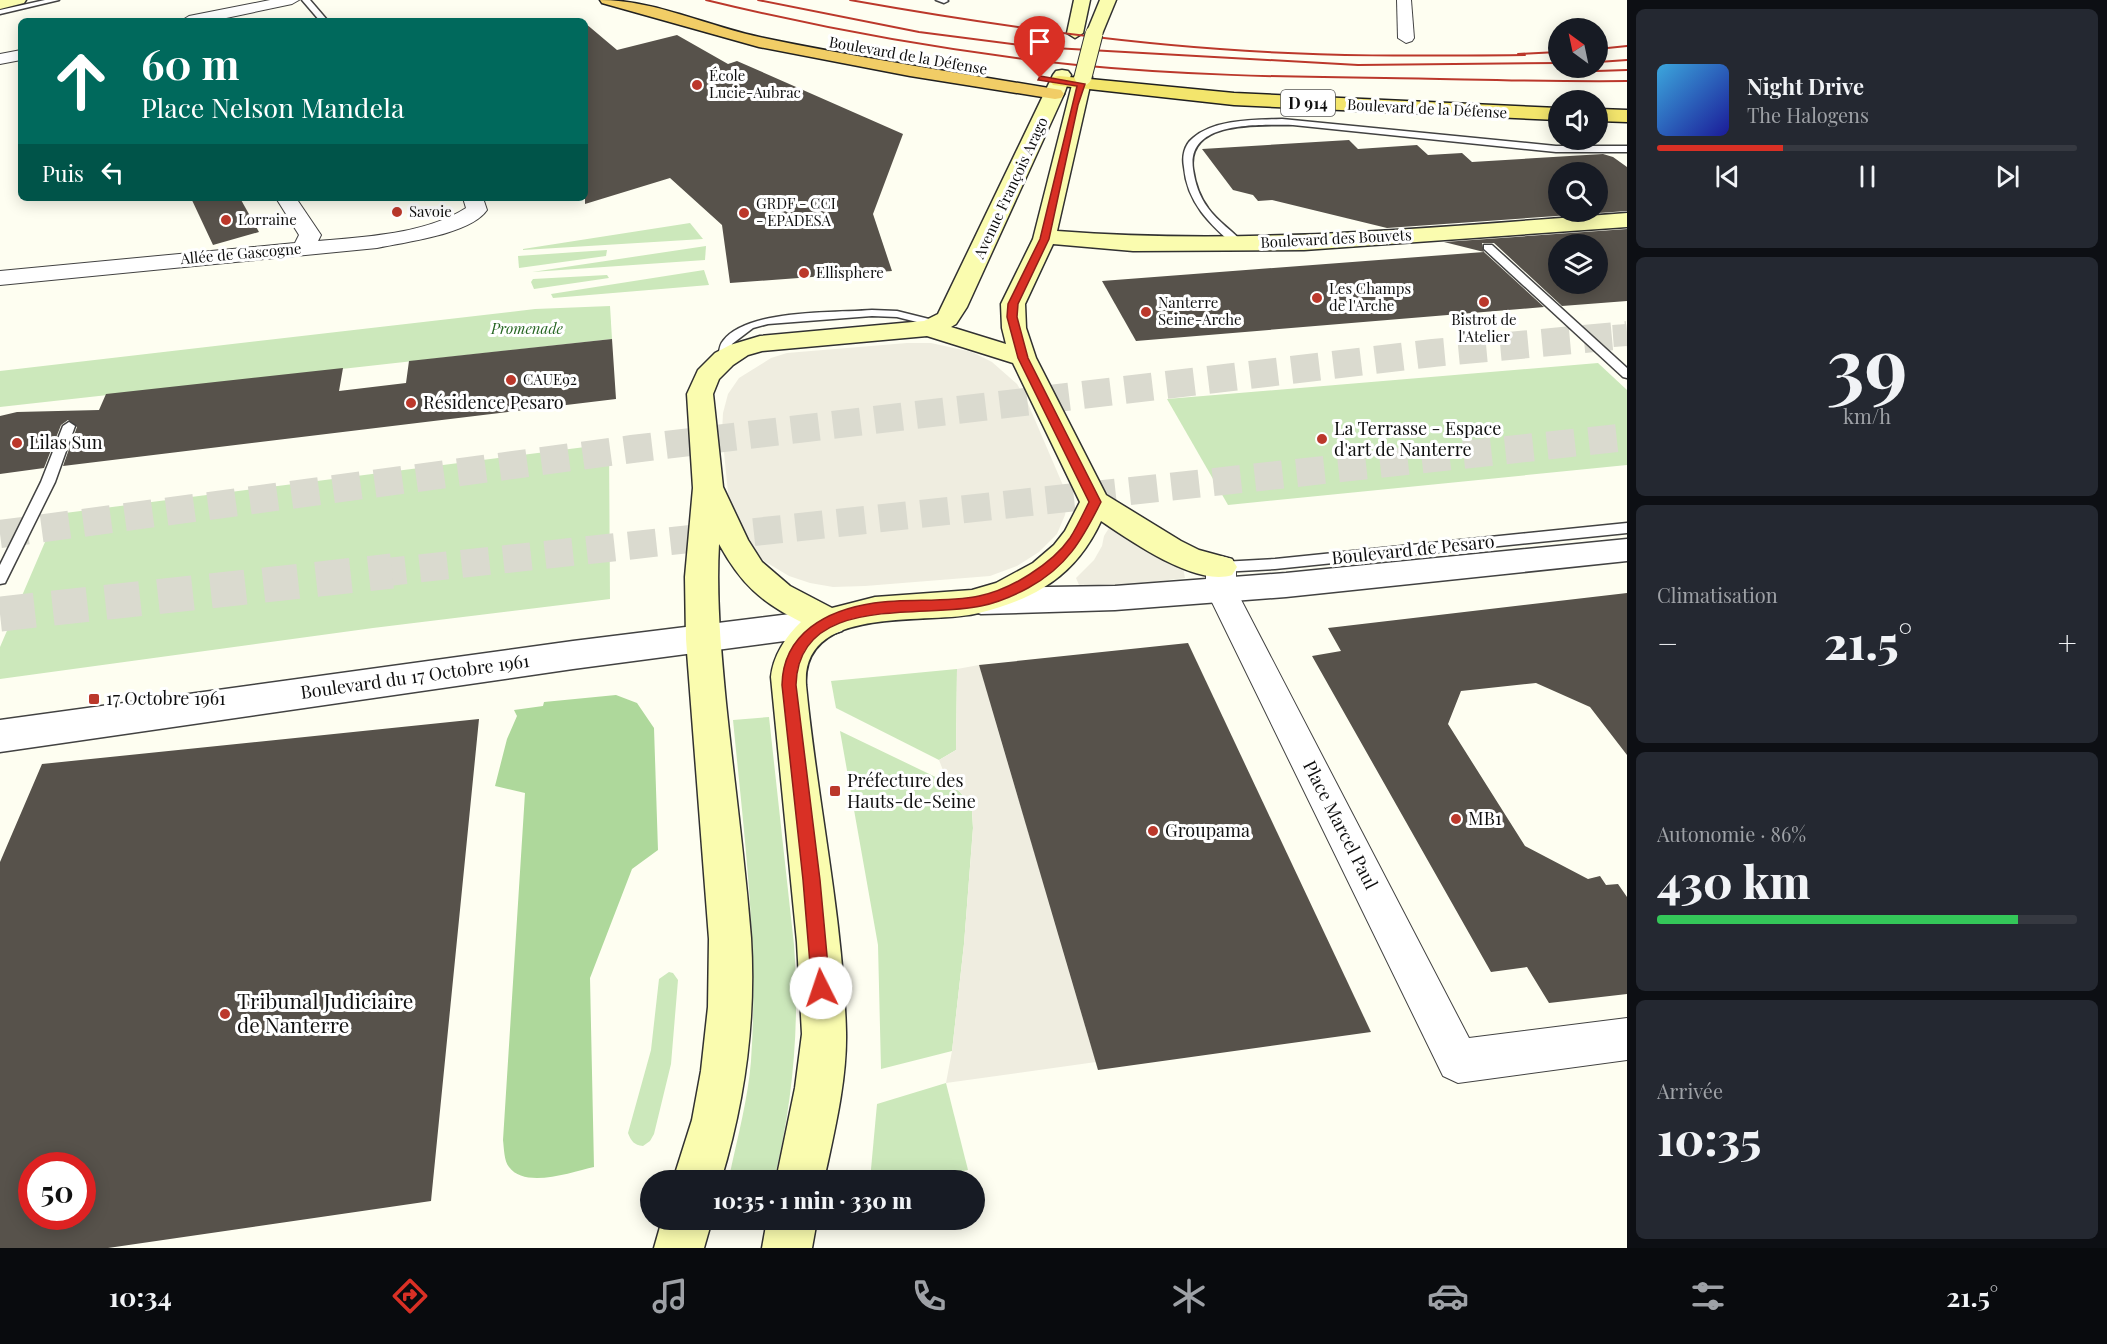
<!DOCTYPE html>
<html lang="fr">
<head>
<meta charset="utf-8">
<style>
	:root { --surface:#171b24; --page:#242831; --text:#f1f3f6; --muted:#9ea1a6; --line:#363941; --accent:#d93025 }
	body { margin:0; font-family:"Playfair Display",serif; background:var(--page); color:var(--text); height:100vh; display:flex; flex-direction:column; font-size:22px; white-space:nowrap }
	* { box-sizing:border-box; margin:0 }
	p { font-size:20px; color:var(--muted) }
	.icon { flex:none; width:33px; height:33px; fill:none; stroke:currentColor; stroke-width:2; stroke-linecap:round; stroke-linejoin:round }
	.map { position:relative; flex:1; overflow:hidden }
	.side { display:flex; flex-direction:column; gap:9px; padding:9px; background:#0d0f14; width:480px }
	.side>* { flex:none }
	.banner { position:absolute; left:18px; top:18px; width:570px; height:183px; border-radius:9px; box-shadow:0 3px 15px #0003; background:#00695c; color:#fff; overflow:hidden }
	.needle { width:39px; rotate:327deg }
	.controls { position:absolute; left:1548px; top:18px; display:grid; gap:12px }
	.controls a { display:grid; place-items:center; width:60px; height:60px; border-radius:50%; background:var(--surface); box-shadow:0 3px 15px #0003; font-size:30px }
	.speed { position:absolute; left:18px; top:1152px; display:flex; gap:12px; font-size:30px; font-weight:700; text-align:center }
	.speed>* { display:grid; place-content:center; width:78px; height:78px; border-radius:50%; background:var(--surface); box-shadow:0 3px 15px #0003; line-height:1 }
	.speed .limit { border:9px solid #d22; background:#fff; color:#111 }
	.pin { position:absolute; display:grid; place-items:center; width:51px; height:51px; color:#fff; margin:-62px -26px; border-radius:50% 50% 50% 0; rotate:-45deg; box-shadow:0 0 6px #0007 }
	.pin .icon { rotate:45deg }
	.me { position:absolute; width:66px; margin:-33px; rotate:356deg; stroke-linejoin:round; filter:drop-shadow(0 0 4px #0008) }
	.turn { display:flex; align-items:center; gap:21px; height:126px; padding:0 24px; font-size:27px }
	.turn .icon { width:78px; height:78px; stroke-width:2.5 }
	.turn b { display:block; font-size:42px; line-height:51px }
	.then { display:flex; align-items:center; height:57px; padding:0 24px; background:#0003; gap:12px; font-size:22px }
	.big { font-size:45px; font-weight:800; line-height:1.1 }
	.side .tile { flex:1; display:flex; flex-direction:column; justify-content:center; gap:9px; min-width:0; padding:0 21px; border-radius:9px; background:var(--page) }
	.side .dial { align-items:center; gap:0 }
	.dial b { font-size:78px; line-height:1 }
	.song { display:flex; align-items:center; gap:18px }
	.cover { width:72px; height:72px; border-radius:9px; background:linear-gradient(135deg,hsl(200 70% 55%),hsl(240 70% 35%)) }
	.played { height:6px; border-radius:3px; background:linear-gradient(90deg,var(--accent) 30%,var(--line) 30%) }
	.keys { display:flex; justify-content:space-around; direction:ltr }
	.heat { display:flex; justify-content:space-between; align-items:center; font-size:33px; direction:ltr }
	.charge { height:9px; border-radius:4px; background:linear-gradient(90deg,#34c759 86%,var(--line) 0) }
	.trip { position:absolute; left:640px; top:1170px; width:345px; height:60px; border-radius:30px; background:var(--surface); box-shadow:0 3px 15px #0003; font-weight:800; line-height:60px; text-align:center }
	.dock { display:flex; height:96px; justify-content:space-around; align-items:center; background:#090b0e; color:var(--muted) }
	.dock .icon { width:42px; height:42px }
	.dock .on { color:var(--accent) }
	.dock b { font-size:27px; color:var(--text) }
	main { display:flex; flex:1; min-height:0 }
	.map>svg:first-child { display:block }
	.green { fill:#cce8bb }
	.forest { fill:#aed89b }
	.plaza { fill:#efede0 }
	.building { fill:#57524b; fill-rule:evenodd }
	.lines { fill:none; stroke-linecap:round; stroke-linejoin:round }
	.motorway-tunnel-far2 { stroke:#dadacf; stroke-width:22; stroke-dasharray:22 11; stroke-linecap:butt }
	.motorway-tunnel-far1 { stroke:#dadacf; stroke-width:28; stroke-dasharray:28 14; stroke-linecap:butt }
	.motorway-tunnel { stroke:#dadacf; stroke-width:35; stroke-dasharray:35 18; stroke-linecap:butt }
	.service-casing { stroke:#424242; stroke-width:3 }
	.minor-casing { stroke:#424242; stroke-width:2 }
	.tertiary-casing { stroke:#424242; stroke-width:3 }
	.secondary-casing { stroke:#313131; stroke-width:3 }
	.primary-casing { stroke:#202020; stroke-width:3 }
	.trunk-casing { stroke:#202020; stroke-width:3 }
	.service { fill:#fff; fill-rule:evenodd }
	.minor { fill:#fff; fill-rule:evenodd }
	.tertiary { fill:#fff; fill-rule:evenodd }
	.secondary { fill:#fafcaf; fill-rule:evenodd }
	.primary { fill:#f3e56c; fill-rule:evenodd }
	.trunk { fill:#f1cd66; fill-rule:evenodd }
	.rail { stroke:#bb382b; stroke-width:2 }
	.secondary-bridge-casing { stroke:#313131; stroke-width:19; stroke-linecap:butt }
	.secondary-bridge { stroke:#fafcaf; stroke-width:17 }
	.route { fill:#d93025; stroke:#8d1f18; stroke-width:1.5 }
	.poi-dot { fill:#bb382b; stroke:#fff; stroke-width:2 }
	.labels { text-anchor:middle; stroke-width:6; stroke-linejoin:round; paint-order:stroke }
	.far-street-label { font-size:15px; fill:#0f0f0f; stroke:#fff }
	.far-poi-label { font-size:15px; fill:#0f0f0f; stroke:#fff; text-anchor:start }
	.far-park-label { font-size:15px; font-style:italic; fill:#256521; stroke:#fff }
	.shield { fill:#fff; stroke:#575757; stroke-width:1.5 }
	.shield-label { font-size:16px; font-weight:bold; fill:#0f0f0f }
	.poi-label { font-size:18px; fill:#0f0f0f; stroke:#fff; text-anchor:start }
	.street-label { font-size:18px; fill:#0f0f0f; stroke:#fff }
	.near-poi-label { font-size:21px; fill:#0f0f0f; stroke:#fff; text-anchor:start }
</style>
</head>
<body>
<main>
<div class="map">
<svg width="1627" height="1248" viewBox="0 0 1627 1248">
	<rect width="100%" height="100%" fill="#fefef1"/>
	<!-- green -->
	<g class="green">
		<polygon points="690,223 703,239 523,250 523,249"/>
		<polygon points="706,246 705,260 532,272"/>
		<polygon points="607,250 606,256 519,268 518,256"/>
		<polygon points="704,270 709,285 553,298 551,294"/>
		<polygon points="607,275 609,278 534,289 531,282 533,279"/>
		<polygon points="610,306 612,339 0,407 0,371 535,309"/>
		<polygon points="1598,363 1627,390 1627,465 1228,505 1167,399"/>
		<polygon points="609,444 610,599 373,628 0,679 0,647 57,514"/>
		<polygon points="957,669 956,750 939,760 836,708 831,681"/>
		<path d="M769,717L794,945C800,1024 793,1103 774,1180H751V1176L730,1173C738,1136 748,1098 751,1061C759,947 744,834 733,720Z"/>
		<polygon points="840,731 948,783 960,792 968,802 972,811 973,828 964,944 952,1051 881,1069 878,945"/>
		<path d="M669,972L673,973L678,980L671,1064L654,1134L650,1141L643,1146C634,1145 631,1141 628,1133L651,1050L659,979Z"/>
		<polygon points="946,1083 968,1170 920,1180 870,1180 877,1104"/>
	</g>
	<!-- forest -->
	<path class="forest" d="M616,695L637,703L654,728L658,850L632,869L590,978L594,1167C572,1172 525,1189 509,1167C504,1161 504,1148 503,1140L525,793L495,786L507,739L517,716L514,710L543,706L544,702Z"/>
	<!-- plaza -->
	<g class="plaza">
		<polygon points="907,343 931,343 972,352 992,362 1017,384 1026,399 1068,497 1065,515 1057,534 1039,552 1017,566 990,576 865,586 833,587 810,583 789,576 754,555 731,523 722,432 723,413 728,394 739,378 771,358 787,353"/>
		<polygon points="1112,527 1144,549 1183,568 1185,578 1109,587 1082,587 1079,585 1076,578 1094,560 1102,546 1104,536 1109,528"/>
		<polygon points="979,665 1096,1062 946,1083 952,1051 964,944 973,828 972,811 968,802 960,792 948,783 939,760 956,750 957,669"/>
	</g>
	<!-- building -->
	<g class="building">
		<polygon points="585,23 617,50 677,35 728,64 737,61 903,134 873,214 892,271 730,283 722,225 670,178 585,204"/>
		<path d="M1349,140L1358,149L1417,145L1428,155L1462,153L1472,162L1603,154L1613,157L1627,167V211L1387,228L1272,200L1258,201L1253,195L1233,190L1202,149ZM1558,172H1598V212H1558Z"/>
		<polygon points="191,198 240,198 259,232 213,245"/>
		<path d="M1627,229V301L1562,306L1494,243H1482L1484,252L1444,242ZM1558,244H1598V284H1558Z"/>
		<polygon points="1484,252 1544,307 1136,341 1102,281"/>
		<polygon points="612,339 616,399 63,466 77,427 68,420 61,425 44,468 0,474 0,416 17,412 99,410 106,394 343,368 339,391 406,383 409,361"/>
		<polygon points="1627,593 1627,755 1590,707 1536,683 1461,691 1448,724 1525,846 1588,879 1600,876 1606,885 1618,884 1627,897 1627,994 1549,1003 1527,967 1491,972 1312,656 1341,651 1328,628"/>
		<polygon points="1188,643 1371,1032 1098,1070 979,665"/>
		<path d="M479,719L431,1201L108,1248H0V862L42,764ZM32,1166H82V1216H32Z"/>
	</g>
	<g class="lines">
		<!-- motorway-tunnel-far2 -->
		<polyline class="motorway-tunnel-far2" points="1613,336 1627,335"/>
		<!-- motorway-tunnel-far1 -->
		<g class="motorway-tunnel-far1">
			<polyline points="0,534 632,449 1433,353 1627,335"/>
			<polyline points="378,573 1627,437"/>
		</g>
		<!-- motorway-tunnel -->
		<polyline class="motorway-tunnel" points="0,614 392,571"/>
		<defs>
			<g id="service">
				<polygon points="45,0 59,0 0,14 0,10"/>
				<polygon points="302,0 310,0 328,21 320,21"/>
				<polygon points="936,0 947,0 948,1 944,3"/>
				<path d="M1282,119L1556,146H1627V152H1556L1293,125C1261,125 1186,120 1193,169C1195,183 1199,196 1208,208C1218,222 1233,231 1244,244L1235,246C1210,224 1187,203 1184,167C1182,157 1184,145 1193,138C1215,119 1255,120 1282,119Z"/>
				<polygon points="1484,245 1492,245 1627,368 1627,378 1623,377 1484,249"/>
				<path d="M872,310L897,311L941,322L943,324L937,327L897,317L872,316L768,324L753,328L732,344L728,362H720L718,359C719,354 719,345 723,341C747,309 834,313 872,310Z"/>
				<polygon points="69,422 75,426 55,482 7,579 5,583 0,584 0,565 41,482 63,426"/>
				<polygon points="1627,523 1627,533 1275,569 1221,572 1214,567 1221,562 1275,559"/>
			</g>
			<g id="minor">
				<polygon points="270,0 299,0 292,4 212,21 181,21 189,16"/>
				<polygon points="1397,0 1411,0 1414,38 1412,41 1406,43 1398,38"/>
				<polygon points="21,50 21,60 0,64 0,54"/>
				<path d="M276,198H296L321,235L318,241C364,237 426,234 466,208L463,198H483L487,210C471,234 405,242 377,248L0,285V271L295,243L299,235Z"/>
				<polygon points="1221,556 1232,559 1236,567 1236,590 1469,1038 1627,1018 1627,1060 1458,1083 1443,1076 1206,590 1206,567 1210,559"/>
			</g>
			<g id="tertiary">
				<polygon points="1627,539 1627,561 1286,597 1115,610 981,614 970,610 965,601 970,592 981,588 1115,586 1286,573"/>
				<polygon points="830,609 842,613 846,622 842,631 830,635 573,669 0,752 0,720 573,641"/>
			</g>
			<g id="secondary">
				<polygon points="0,0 26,0 24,3 0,9"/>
				<polygon points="1074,0 1090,0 1083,33 1075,38 1067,33"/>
				<polygon points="1100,0 1116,0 1102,34 1094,39 1086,34"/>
				<path d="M1062,70L1068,71L1071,75L1064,94L967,307L956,324L951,327L1006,344L1002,328L1001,304L1033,239L1074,77L1077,73H1089L1092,77L1057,231C1247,246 1437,227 1627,213V227L1304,250L1133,251L1053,244L1025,304L1026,328L1036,358L1106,495L1181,541L1199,550L1232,559L1237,567L1232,575C1196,587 1131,541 1101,521C1076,575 1036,599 979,613C930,626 801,602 806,685C817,801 843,916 846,1032C847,1081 834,1133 824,1180H776L795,1088L802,1034L797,942L771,677C773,656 786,636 801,622C761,602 741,584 719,544C716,597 721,650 726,703C734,781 745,860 751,938C756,1021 745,1101 721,1180H673L692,1120L701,1071L708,1007L709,939L686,639L685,577L693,488L687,394L698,370L715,353L730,345L760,336L924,321L938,314L1053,75L1056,71ZM927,336L1013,363L1080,502L1065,531L1054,545L1033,563L996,583L972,590L875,597L832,608L790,586L762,562L748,540L723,487L713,394L719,379L733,365L748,355L762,351Z"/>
				<polygon points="662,1220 712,1220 704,1248 654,1248"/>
				<polygon points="767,1220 817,1220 812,1248 762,1248"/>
			</g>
			<g id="primary">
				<polygon points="1059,76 1234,93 1558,108 1558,120 1234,105 1053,85 1050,81 1053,77"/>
				<polygon points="1598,109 1627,110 1627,122 1598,121"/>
			</g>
			<path id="trunk" d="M600,0C656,0 709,27 764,38C860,58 958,73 1055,89L1061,90L1064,94L1061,98L1055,99L910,76L759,47L602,3Z"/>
		</defs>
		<!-- service casing -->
		<use href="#service" class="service-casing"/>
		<!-- minor casing -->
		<use href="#minor" class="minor-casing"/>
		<!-- tertiary casing -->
		<use href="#tertiary" class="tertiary-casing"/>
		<!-- secondary casing -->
		<use href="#secondary" class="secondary-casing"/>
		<!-- primary casing -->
		<use href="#primary" class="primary-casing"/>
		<!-- trunk casing -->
		<use href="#trunk" class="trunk-casing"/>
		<!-- service -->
		<use href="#service" class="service"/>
		<!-- minor -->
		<use href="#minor" class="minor"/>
		<!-- tertiary -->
		<use href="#tertiary" class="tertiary"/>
		<!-- secondary -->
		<use href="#secondary" class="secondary"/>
		<!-- primary -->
		<use href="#primary" class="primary"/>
		<!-- trunk -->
		<use href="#trunk" class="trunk"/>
		<!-- rail -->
		<g class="rail">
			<path d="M706,0C829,30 952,52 1077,65C1180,75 1282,77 1385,78C1465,79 1546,82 1627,81"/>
			<polyline points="758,0 919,32 1036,47 1358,65 1558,63"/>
			<path d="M850,0C973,22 1096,40 1220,49C1321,57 1423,56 1525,55"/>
			<polyline points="1598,49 1627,46"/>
			<polyline points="1518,54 1558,52"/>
			<polyline points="1598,62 1627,60"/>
			<polyline points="1567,72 1627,70"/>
		</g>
		<defs>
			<polyline id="secondary-bridge" points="1083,77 1094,34"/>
		</defs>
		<!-- secondary-bridge casing -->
		<use href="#secondary-bridge" class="secondary-bridge-casing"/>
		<!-- secondary-bridge -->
		<use href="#secondary-bridge" class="secondary-bridge"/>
	</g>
	<!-- route -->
	<path class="route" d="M1040,76L1085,84L1078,105L1049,239L1018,304L1017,317L1028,358L1101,502C1082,540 1067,567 1028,588C1015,595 996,603 981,606C922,619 798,593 796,685L820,880L830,988L827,995L821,997L814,995L812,988L803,880L782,685C783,633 827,610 874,603C909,598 945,603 979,596C1010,590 1052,564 1070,538C1077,527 1083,514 1089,502L1018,358L1007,317L1008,304L1040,239L1077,86L1038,80Z"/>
	<!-- markers -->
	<g class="poi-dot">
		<circle cx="697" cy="85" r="6"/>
		<circle cx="397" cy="212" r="6"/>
		<circle cx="744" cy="213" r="6"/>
		<circle cx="226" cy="220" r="6"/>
		<circle cx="804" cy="273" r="6"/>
		<circle cx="1317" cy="298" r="6"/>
		<circle cx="1484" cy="302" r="6"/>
		<circle cx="1146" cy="312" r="6"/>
		<circle cx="511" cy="380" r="6"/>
		<circle cx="411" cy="403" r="6"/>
		<circle cx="1322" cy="439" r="6"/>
		<circle cx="17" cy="443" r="6"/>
		<rect x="88" y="693" width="12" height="12" rx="3"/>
		<rect x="829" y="785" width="12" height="12" rx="3"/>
		<circle cx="1456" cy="819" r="6"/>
		<circle cx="1153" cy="831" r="6"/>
		<circle cx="225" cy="1014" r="6"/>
	</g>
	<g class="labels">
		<!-- far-street labels -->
		<g class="far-street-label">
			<text transform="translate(908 56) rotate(10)" y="5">Boulevard de la Défense</text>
			<text transform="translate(1427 109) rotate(3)" y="5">Boulevard de la Défense</text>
			<text transform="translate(1011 188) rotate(-65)" y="5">Avenue François Arago</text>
			<text transform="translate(1336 239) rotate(-3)" y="5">Boulevard des Bouvets</text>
			<text transform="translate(241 254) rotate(-5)" y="5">Allée de Gascogne</text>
		</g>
		<!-- far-poi labels -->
		<g class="far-poi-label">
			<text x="709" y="81">École<tspan x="709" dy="17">Lucie-Aubrac</tspan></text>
			<text x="756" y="209">GRDF - CCI<tspan x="756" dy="17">- EPADESA</tspan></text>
			<text x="409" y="217">Savoie</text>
			<text x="238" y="225">Lorraine</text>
			<text x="816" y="278">Ellisphere</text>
			<text x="1329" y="294">Les Champs<tspan x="1329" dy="17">de l'Arche</tspan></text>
			<text x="1158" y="308">Nanterre<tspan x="1158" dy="17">Seine-Arche</tspan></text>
			<text x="1484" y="325" text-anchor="middle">Bistrot de<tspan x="1484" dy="17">l'Atelier</tspan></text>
			<text x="523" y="385">CAUE92</text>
		</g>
		<!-- far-park labels -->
		<g class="far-park-label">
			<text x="527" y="334">Promenade</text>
		</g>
		<!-- shield labels -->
		<rect class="shield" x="1281" y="90" width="54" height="26" rx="4.5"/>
		<g class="shield-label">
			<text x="1308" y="109">D 914</text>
		</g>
		<!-- poi labels -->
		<g class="poi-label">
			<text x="423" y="409">Résidence Pesaro</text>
			<text x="1334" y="435">La Terrasse - Espace<tspan x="1334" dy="21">d'art de Nanterre</tspan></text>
			<text x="29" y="449">Lilas Sun</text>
			<text x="106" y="705">17 Octobre 1961</text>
			<text x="847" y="787">Préfecture des<tspan x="847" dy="21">Hauts-de-Seine</tspan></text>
			<text x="1468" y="825">MB1</text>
			<text x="1165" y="837">Groupama</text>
		</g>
		<!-- street labels -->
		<g class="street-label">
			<text transform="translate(1413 550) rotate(-6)" y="6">Boulevard de Pesaro</text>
			<text transform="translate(415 677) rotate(-8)" y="6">Boulevard du 17 Octobre 1961</text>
			<text transform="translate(1340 825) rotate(63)" y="6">Place Marcel Paul</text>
		</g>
		<!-- near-poi labels -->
		<g class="near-poi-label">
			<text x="237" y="1009">Tribunal Judiciaire<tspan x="237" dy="24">de Nanterre</tspan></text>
		</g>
	</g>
</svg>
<div class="controls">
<a><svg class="needle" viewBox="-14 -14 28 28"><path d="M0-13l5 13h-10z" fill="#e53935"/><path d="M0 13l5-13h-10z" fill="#9ea1a6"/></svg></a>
<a><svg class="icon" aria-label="sound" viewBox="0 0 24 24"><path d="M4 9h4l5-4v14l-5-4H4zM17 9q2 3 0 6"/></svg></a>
<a><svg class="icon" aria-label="search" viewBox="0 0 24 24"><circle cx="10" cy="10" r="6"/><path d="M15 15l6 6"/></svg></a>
<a><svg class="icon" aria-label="layers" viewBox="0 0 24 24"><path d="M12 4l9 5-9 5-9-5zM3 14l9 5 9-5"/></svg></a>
</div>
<div class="speed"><div class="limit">50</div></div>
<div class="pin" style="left:1040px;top:78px;background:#d93025"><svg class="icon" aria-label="arrive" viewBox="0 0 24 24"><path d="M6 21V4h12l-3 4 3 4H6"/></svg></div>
<svg class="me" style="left:821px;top:988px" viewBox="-20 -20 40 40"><circle r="19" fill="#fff"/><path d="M0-13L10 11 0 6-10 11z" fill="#d93025"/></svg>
<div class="trip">10:35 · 1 min · 330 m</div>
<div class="banner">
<div class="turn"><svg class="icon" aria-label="ahead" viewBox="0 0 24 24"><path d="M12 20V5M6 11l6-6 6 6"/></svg><div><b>60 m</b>Place Nelson Mandela</div></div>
<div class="then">Puis<svg class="icon" aria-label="left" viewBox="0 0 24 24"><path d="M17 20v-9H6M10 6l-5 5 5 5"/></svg></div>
</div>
</div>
<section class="side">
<div class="tile">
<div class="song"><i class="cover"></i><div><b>Night Drive</b><p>The Halogens</p></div></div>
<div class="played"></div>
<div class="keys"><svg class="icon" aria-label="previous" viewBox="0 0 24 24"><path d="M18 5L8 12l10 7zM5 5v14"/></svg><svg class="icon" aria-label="pause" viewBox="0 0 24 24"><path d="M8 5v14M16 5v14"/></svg><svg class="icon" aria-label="next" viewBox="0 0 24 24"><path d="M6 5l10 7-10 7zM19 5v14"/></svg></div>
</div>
<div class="tile dial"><b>39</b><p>km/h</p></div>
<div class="tile"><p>Climatisation</p>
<div class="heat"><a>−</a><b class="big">21.5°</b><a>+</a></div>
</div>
<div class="tile"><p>Autonomie · 86%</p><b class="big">430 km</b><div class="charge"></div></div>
<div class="tile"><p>Arrivée</p><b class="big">10:35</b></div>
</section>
</main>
<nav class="dock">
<b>10:34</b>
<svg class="icon on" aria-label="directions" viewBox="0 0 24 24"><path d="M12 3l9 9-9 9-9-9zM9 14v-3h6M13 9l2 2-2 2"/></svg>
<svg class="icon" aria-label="music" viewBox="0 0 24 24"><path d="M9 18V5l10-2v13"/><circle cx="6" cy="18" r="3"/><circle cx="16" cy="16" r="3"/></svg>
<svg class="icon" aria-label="phone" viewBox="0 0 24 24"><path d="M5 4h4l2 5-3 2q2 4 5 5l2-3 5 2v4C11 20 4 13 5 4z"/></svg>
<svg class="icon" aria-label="climate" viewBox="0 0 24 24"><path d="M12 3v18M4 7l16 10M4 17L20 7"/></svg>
<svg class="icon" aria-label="car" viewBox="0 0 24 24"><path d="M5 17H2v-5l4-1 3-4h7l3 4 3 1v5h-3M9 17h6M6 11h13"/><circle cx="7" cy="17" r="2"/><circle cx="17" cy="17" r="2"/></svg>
<svg class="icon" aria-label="filters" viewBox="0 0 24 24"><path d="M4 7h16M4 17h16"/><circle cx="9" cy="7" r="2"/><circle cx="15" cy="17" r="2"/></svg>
<b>21.5°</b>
</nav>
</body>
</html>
